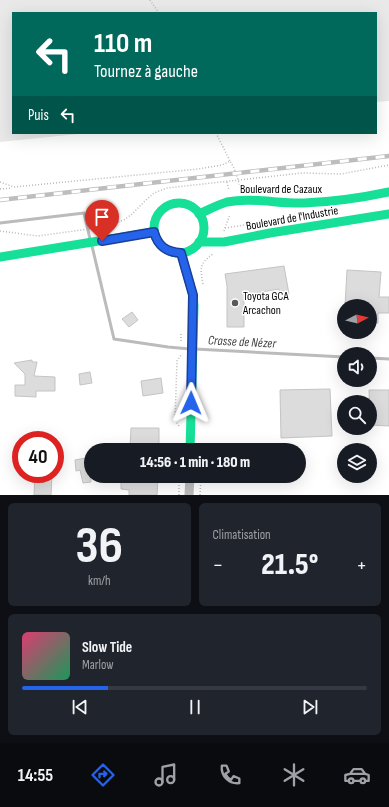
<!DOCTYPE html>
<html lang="fr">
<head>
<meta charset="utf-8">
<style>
	:root { --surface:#171b24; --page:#20242c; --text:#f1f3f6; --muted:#9ea1a6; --line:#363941; --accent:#2563eb }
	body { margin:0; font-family:"Sofia Sans Condensed",sans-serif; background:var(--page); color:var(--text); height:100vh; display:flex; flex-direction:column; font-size:15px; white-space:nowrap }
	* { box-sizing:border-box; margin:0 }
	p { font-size:13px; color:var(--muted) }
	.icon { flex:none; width:22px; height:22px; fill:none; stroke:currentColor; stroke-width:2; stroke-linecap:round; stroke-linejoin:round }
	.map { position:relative; height:495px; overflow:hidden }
	.side { display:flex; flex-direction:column; gap:8px; padding:8px; background:#0d0f14; flex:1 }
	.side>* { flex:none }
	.hud { position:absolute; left:12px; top:12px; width:365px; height:122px; border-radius:0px; box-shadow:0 4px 16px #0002; background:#00695c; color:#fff; overflow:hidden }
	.needle { width:26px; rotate:83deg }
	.tools { position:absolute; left:337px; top:299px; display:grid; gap:8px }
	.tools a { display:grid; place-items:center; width:40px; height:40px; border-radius:50%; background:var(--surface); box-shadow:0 4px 16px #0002; font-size:20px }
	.speed { position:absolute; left:12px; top:431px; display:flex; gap:8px; font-size:20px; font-weight:700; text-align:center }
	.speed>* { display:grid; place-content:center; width:52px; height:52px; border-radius:50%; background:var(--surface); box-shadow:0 4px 16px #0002; line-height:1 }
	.speed .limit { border:6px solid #d22; background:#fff; color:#111 }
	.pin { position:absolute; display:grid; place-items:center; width:34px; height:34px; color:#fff; margin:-41px -17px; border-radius:50% 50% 50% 0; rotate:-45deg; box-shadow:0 0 4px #0007 }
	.pin .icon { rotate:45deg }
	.me { position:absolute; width:44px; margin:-22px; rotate:1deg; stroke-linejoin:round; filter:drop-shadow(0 0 3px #0008) }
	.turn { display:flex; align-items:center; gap:14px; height:84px; padding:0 16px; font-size:18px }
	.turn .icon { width:52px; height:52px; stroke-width:2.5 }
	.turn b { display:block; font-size:28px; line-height:34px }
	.then { display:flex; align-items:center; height:38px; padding:0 16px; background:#0003; gap:8px; font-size:15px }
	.big { font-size:30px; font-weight:800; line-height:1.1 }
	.side .widget { flex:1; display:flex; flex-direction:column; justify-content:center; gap:6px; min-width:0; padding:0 14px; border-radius:6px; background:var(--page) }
	.side .dial { align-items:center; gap:0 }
	.dial b { font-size:52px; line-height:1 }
	.song { display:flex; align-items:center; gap:12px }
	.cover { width:48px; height:48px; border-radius:6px; background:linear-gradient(135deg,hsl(340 70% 55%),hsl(150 70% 35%)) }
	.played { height:4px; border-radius:2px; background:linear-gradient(90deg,var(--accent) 25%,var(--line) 25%) }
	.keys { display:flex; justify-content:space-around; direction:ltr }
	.heat { display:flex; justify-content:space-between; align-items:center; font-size:22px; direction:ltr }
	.side .tiles { flex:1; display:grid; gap:8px; grid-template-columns:1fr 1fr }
	.widget:last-child { grid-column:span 2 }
	.trip { position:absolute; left:84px; top:443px; width:222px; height:40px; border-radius:20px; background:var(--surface); box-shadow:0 4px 16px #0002; font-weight:800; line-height:40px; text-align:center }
	.tabs { display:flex; height:64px; justify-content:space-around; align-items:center; background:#090b0e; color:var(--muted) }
	.tabs .icon { width:28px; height:28px }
	.tabs .active { color:var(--accent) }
	.tabs b { font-size:18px; color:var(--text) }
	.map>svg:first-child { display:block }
	.green { fill:#e9e9e9 }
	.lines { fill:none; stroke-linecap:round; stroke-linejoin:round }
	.stream { stroke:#bbb; stroke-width:3 }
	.building { fill:#dcdcdc; stroke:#c4c4c4 }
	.path { stroke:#b8b8b8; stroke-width:1.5; stroke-dasharray:1 2; stroke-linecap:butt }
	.street { stroke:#bdbdbd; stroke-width:9 }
	.fast { stroke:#16e098; stroke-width:9 }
	.rail-casing { stroke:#bdbdbd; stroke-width:4.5 }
	.rail { stroke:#fff; stroke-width:3; stroke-dasharray:9; stroke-linecap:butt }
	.route-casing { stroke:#184099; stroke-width:10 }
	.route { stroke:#2563eb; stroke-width:7 }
	.poi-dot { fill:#595959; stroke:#fff; stroke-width:1.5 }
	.labels { text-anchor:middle; stroke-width:3; stroke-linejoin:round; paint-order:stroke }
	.street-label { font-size:12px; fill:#000; stroke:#fff }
	.poi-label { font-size:12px; fill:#000; stroke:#fff; text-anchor:start }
	.water-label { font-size:13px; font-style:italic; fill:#3f3f3f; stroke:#fff }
</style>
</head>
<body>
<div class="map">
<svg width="389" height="495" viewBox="0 0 389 495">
	<rect width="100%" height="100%" fill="#fff"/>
	<!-- green -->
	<polygon class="green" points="0,0 389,0 389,101 376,102 376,13 13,13 13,133 88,133 0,142"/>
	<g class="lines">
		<!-- stream -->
		<g class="stream">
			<polyline points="0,223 84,213 90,239"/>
			<polyline points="92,246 114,339 168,347 190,349"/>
			<polyline points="195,349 344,357"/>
			<polyline points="370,358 389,359"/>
		</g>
	</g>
	<!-- building -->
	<g class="building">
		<polygon points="284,266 289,294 280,295 279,289 244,295 244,327 227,327 227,286 225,274"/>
		<polygon points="347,270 381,272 379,297 389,297 389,313 378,313 378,323 370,322 370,306 345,306"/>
		<polygon points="132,312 138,320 129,327 122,319"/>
		<polygon points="32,360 32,362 37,362 34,376 55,377 55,391 36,391 36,397 15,396 15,385 25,385 25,374 14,363"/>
		<polygon points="90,372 92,383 80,385 79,374"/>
		<polygon points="161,378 163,393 143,396 141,381"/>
		<polygon points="330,389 332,436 281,438 280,390"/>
		<polygon points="369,390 389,390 389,426 370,425"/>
		<polygon points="131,428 159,428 159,449 130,448"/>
		<polygon points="91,457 91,482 83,483 80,470 76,471 75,460"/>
		<polygon points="35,474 52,474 51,495 34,495"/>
		<polygon points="121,476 158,476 157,495 129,495 129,490 121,489"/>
	</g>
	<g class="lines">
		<!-- path -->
		<g class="path">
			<polyline points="150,0 159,13"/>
			<polyline points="216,133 230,161"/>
			<polyline points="0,182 14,187 198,169 222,165 230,161 234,168 241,189"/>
			<polyline points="227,182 229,190"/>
			<polyline points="0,189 12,188"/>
			<polyline points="225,228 264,222"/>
			<polyline points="0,231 38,236 103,227 124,220 132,214 146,200 154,193 167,188 302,173 341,174 389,165"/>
			<polyline points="224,231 230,214"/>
			<path d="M203,284C200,268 199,264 213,254"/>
			<polyline points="181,341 181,333"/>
			<polyline points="179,426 175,420 177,361 181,355"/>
			<polyline points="179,495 179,476"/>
			<polyline points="200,495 201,476"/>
		</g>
		<!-- street -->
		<polyline class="street" points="189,495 190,476"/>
		<!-- fast -->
		<g class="fast">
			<circle cx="179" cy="228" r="25"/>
			<path d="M199,214C208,210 217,205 227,202C252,197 279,204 304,203C333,202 361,198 389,192"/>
			<polyline points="199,242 224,242 270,233 389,214"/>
			<polyline points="181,253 193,295 194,306 190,450"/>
			<polyline points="0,257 154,232"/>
		</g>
		<defs>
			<polyline id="rail" points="0,200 389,156"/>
		</defs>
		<!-- rail casing -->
		<use href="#rail" class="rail-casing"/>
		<!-- rail -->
		<use href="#rail" class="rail"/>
	</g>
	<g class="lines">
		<defs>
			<path id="route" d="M102,241L154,232C158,246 166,252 181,253L193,295L191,403"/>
		</defs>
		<!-- route casing -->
		<use href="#route" class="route-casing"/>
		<!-- route -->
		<use href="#route" class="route"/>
	</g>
	<!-- markers -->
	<circle class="poi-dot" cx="235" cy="303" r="4"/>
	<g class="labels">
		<!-- street labels -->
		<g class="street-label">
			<text x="281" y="193">Boulevard de Cazaux</text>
			<text transform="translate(292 218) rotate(-10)" y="4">Boulevard de l'Industrie</text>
		</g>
		<!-- poi labels -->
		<g class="poi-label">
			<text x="243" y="300">Toyota GCA<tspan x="243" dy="14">Arcachon</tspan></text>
		</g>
		<!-- water labels -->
		<g class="water-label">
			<text transform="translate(242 341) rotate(3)" y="5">Crasse de Nézer</text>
		</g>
	</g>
</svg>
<div class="tools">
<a><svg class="needle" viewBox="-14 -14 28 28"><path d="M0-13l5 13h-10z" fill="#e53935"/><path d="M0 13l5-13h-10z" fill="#9ea1a6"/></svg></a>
<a><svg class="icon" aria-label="sound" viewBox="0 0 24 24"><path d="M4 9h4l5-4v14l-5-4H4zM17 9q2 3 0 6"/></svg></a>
<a><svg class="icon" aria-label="search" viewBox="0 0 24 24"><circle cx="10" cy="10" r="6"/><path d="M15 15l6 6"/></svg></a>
<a><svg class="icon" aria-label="layers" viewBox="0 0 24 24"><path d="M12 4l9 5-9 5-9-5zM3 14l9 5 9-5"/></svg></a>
</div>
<div class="speed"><div class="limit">40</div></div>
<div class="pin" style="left:102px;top:241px;background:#d93025"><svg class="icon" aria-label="arrive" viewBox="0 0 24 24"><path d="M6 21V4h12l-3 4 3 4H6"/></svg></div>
<svg class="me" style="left:191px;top:403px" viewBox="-20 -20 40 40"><path d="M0-17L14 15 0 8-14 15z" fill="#2563eb" stroke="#fff" stroke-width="4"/></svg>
<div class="trip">14:56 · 1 min · 180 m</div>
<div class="hud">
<div class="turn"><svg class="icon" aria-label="left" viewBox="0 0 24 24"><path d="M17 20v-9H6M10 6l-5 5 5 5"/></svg><div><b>110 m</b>Tournez à gauche</div></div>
<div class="then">Puis<svg class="icon" aria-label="left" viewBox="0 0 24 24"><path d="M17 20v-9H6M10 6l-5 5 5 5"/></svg></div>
</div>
</div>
<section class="side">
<div class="tiles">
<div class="widget dial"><b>36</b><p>km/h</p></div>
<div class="widget"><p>Climatisation</p>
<div class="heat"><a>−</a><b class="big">21.5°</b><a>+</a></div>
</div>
<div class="widget">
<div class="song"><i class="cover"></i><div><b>Slow Tide</b><p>Marlow</p></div></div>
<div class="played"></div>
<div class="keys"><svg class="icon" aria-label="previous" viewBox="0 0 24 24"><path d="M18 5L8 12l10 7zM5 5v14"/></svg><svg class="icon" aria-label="pause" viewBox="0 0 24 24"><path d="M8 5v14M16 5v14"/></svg><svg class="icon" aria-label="next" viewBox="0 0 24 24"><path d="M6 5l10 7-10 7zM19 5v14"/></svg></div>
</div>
</div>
</section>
<nav class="tabs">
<b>14:55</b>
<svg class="icon active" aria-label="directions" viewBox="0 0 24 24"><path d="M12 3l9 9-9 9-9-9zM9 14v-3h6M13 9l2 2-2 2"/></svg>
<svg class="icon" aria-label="music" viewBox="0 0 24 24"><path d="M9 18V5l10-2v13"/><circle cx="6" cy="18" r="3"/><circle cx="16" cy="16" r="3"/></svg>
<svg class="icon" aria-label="phone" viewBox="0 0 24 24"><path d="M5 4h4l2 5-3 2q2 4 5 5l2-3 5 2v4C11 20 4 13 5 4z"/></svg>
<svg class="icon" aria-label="climate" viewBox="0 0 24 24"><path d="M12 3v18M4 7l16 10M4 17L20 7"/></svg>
<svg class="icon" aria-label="car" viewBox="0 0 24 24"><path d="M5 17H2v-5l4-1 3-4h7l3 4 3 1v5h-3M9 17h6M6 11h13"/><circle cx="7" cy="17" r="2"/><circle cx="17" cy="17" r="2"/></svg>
</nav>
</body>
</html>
